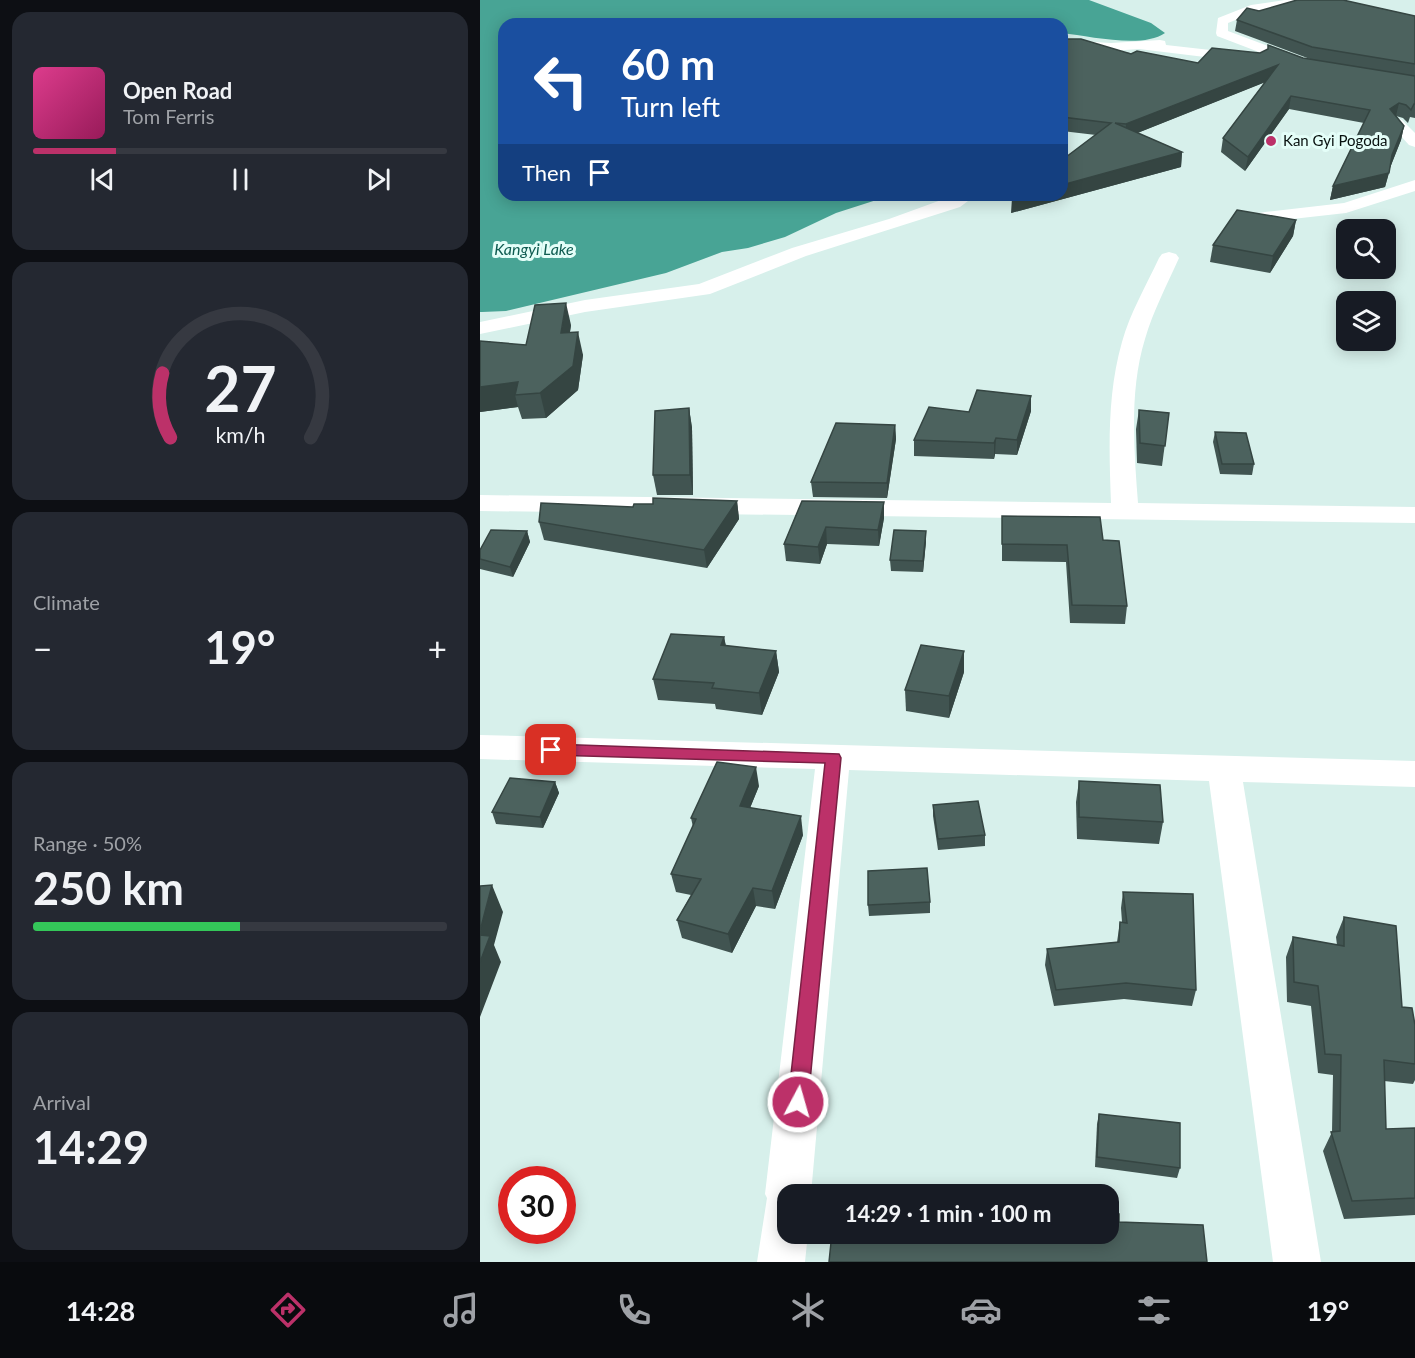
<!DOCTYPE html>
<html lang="en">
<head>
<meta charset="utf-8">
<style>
	:root { --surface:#171b24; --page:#242831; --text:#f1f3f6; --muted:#9ea1a6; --line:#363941; --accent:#bc3169 }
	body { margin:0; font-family:Lato,sans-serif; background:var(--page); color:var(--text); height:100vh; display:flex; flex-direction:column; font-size:22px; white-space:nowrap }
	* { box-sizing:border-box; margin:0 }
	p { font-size:20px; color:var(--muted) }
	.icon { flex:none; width:33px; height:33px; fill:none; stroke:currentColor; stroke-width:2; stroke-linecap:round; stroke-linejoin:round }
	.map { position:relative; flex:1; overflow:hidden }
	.sheet { display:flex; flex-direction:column; gap:12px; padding:12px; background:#0d0f14; width:480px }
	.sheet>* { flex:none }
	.hud { position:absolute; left:18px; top:18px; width:570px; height:183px; border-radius:18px; box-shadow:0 3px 15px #0003; background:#1a4fa0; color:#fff; overflow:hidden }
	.buttons { position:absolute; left:856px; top:219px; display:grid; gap:12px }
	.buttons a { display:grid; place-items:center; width:60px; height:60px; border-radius:12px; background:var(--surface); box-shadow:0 3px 15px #0003; font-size:30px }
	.speed { position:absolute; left:18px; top:1166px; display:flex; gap:12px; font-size:30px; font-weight:700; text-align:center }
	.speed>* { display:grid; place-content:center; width:78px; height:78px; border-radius:50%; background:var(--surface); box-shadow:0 3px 15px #0003; line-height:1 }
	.speed .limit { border:9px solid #d22; background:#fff; color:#111 }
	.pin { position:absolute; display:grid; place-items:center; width:51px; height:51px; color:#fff; margin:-26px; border-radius:12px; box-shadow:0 3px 9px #0006 }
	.me { position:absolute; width:66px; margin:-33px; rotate:6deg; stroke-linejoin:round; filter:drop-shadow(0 0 4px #0008) }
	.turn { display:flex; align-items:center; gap:21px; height:126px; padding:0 24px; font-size:27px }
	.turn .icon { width:78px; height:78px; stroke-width:2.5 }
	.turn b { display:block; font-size:42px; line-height:51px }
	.then { display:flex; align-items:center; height:57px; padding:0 24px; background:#0003; gap:12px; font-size:22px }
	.big { font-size:45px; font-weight:700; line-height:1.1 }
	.sheet .tile { flex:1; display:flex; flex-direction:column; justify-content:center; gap:9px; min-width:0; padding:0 21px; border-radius:18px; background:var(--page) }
	.sheet .dial { align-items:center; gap:0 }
	.dial svg { height:156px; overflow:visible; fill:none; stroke:var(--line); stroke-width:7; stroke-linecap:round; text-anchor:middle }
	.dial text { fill:var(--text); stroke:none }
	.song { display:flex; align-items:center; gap:18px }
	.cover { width:72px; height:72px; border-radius:9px; background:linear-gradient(135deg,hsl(330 70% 55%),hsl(330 70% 35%)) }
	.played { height:6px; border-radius:3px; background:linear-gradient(90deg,var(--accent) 20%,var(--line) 20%) }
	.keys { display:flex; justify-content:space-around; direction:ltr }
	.heat { display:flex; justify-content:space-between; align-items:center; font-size:33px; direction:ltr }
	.charge { height:9px; border-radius:4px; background:linear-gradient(90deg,#34c759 50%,var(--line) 0) }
	.trip { position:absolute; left:297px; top:1184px; width:342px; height:60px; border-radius:18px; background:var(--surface); box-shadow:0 3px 15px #0003; font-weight:700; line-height:60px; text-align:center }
	.tabs { display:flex; height:96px; justify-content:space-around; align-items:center; background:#090b0e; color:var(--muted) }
	.tabs .icon { width:42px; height:42px }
	.tabs .active { color:var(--accent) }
	.tabs b { font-size:27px; color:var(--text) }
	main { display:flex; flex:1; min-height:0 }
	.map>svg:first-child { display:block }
	.water { fill:#48a495 }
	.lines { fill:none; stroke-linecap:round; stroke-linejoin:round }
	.minor { fill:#fff; fill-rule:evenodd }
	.wall { fill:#415451 }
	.shaded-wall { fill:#354542 }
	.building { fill:#4c625e; stroke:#354542; stroke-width:1.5 }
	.route { fill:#bc3169; stroke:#7a2044; stroke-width:1.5 }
	.poi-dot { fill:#bc3169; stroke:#e4fef8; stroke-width:2 }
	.labels { text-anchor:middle; stroke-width:6; stroke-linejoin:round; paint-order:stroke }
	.far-poi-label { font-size:15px; fill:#08110f; stroke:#e4fef8; text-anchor:start }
	.far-water-label { font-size:16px; font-style:italic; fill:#0f5c51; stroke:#e4fef8 }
</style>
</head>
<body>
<main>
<section class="sheet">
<div class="tile">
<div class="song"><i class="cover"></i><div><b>Open Road</b><p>Tom Ferris</p></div></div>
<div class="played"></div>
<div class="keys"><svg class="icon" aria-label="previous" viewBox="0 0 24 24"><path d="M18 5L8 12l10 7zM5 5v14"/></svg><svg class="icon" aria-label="pause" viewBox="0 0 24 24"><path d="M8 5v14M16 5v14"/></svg><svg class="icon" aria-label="next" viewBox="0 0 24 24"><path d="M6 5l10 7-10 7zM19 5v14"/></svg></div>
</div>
<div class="tile dial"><svg viewBox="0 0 100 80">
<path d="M14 69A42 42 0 1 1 86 69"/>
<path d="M14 69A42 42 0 0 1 10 36" stroke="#bc3169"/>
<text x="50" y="56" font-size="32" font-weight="700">27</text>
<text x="50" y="72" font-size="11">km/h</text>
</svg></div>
<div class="tile"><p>Climate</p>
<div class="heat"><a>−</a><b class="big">19°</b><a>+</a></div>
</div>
<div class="tile"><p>Range · 50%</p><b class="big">250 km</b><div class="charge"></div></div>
<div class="tile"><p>Arrival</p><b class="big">14:29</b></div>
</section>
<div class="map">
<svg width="935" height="1262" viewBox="0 0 935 1262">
	<rect width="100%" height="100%" fill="#d7f0eb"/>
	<!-- water -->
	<path class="water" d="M0,0H609L671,23L685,33C662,49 610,36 582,33V24H24V195H412L356,213L305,237L268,248L242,252L186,273L26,311L2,312H0Z"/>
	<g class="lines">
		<!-- minor -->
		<g class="minor">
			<polygon points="805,0 837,0 831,4 778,11 748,23 748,31 828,61 830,64 828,67 818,67 737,36 736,33 738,18 771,5"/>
			<polygon points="582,40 631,43 680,40 685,41 686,45 766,54 773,58 766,62 659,49 631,51 582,48"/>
			<polygon points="917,118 922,120 935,133 935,147 929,145 909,123"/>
			<polygon points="935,180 935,191 866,213 785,222 779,221 776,217 779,213 785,212 864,203"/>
			<polygon points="475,195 496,195 480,207 326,256 230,294 105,312 0,334 0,322 105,300 219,284 312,248 409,219"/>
			<path d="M689,252L696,254L699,258C687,285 673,311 665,339C649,391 654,450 658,503L935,507V523L0,511V495L631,503C629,450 627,394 642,342C650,313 666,286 679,258L682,254Z"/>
			<polygon points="0,735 935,761 935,787 763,782 841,1262 793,1262 729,781 369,770 331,1194 308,1194 308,1233 328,1233 325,1262 277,1262 287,1198 285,1194 335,769 0,759"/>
		</g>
	</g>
	<!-- wall -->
	<g class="wall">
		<polygon points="779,11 935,16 935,118 930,117 928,123 923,118 916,116 924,126 921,140 910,168 905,187 850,200 853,186 884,123 809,109 765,171 741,152 743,138 785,82 657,133 702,152 701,167 531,213 616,135 582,131 582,43 718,63 780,53 788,49 788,45 823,58 830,59 755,31 757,20"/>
		<polygon points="816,220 813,236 790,273 730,262 733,245"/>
		<polygon points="91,325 90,332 103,355 98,390 66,418 42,419 38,407 0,412 0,341 46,345"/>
		<polygon points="209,408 212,428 213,495 177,495 173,475"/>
		<polygon points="659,410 689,413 682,466 657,463 656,429"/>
		<polygon points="551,411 537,455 515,454 514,459 434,456 434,440 489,412"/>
		<polygon points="415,425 416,439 407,498 333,497 331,482"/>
		<polygon points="735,432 774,464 772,475 740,474 733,442"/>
		<polygon points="257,501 259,519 227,568 64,540 59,522 173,504"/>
		<polygon points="322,501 404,518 399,546 347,544 340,564 306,561 304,544"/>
		<polygon points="522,516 623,540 647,606 645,624 590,623 586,562 522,561"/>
		<polygon points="47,531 50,542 33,577 0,569 0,550"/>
		<polygon points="446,541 443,572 411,571 410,560"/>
		<polygon points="244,637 246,646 296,651 299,672 282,715 236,709 235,704 178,700 173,679"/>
		<polygon points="484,672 469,718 426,711 425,690"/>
		<polygon points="599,781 683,822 679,844 597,839 596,802"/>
		<polygon points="75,782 79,793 63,828 16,824 12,812"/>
		<polygon points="279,786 270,808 323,835 295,909 276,906 252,953 202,938 197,920 211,895 196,892 191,874 213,827 211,818"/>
		<polygon points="453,805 505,835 505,846 458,850 453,816"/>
		<polygon points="643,892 716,990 712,1006 644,999 574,1006 565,965 567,949 637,942 640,922 642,922 641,908"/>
		<polygon points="450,902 450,913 389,916 388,905"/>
		<polygon points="864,917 922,1007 935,1025 935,1080 933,1084 904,1081 906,1129 935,1128 935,1215 864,1219 843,1151 852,1132 853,1075 838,1073 831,1006 807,1002 806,957 813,937 857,945 856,937"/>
		<polygon points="619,1114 700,1168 697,1178 615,1167 617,1124"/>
	</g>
	<!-- shaded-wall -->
	<g class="shaded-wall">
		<polygon points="798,65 796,78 645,138 646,124"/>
		<polygon points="811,96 809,109 765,171 768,157"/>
		<polygon points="919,103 916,116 910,109"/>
		<polygon points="924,126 921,140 909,170 912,155"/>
		<polygon points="702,152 701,167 531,213 532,198 544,195 582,195 582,185"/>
		<polygon points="909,173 905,187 850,200 853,186"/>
		<polygon points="816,220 813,236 790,273 793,256"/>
		<polygon points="86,303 91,325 86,356 81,333"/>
		<polygon points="98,332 103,355 98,390 66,418 60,393"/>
		<polygon points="38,382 35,395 38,407 0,412 0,387"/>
		<polygon points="551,396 551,411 537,455 537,440"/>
		<polygon points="209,408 212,428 213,495 210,475"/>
		<polygon points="415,425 416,439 407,498 407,483"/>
		<polygon points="516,438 515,454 514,459 514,443"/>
		<polygon points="257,501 259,519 227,568 224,550"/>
		<polygon points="404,502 404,518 399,546 398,530"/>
		<polygon points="346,527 347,544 340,564 338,547"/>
		<polygon points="47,531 50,542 33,577 30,567"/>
		<polygon points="446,531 446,541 443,572 443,561"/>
		<polygon points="244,637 248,658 241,645"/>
		<polygon points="296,651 299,672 282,715 279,693"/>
		<polygon points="484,651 484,672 469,718 469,696"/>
		<polygon points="276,767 279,786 263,825 260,806"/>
		<polygon points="75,782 79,793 63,828 60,817"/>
		<polygon points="321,816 323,835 295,909 292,891"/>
		<polygon points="12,885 23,912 14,945 21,962 0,1017 0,931"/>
		<polygon points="273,888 276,906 252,953 248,934"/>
	</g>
	<!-- building -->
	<g class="building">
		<polygon points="817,0 863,0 935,16 935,64 832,47 757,20 767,8 779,11"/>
		<polygon points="588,39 601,39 651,54 657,51 718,63 732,48 780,53 788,49 788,45 823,58 935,76 935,104 934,104 931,110 926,105 919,103 910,109 924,126 912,155 909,173 853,186 890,110 811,96 768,157 743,138 798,65 646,124 635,123 702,152 582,185 582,160 631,123 582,117 582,43"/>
		<polygon points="536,195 544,195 532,198"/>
		<polygon points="757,210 816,220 793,256 733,245"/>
		<polygon points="86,303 81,333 98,332 93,366 60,393 35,395 38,382 0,387 0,341 46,345 55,305"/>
		<polygon points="497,390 551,396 537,440 516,438 514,443 434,440 449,407 489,412"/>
		<polygon points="209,408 210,475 173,475 175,411"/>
		<polygon points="659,410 689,413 685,446 660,443"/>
		<polygon points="356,423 415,425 407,483 331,482"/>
		<polygon points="735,432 766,433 774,464 742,464"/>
		<polygon points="173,498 257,501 224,550 59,522 61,503 153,507 154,504 173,504"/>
		<polygon points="322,501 404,502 398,530 346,527 338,547 304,544"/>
		<polygon points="522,516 620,517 623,540 639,541 647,606 592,605 587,545 522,544"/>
		<polygon points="11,530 47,531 30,567 0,559 0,550"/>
		<polygon points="414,530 446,531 443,561 410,560"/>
		<polygon points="191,634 244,637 241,645 296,651 279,693 232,688 234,683 173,679"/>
		<polygon points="441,645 484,651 469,696 425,690"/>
		<polygon points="237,762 276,767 260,806 321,816 292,891 273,888 248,934 197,920 221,879 191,874 216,819 211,818"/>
		<polygon points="30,778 75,782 60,817 12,812"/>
		<polygon points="599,781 680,785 683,822 599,817"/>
		<polygon points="498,801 505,835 458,839 453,805"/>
		<polygon points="447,868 450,902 388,905 388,871"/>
		<polygon points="12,885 0,931 0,886"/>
		<polygon points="643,892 713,894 716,990 646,983 576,990 567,949 639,942 640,922 647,923"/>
		<polygon points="864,917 916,926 922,1007 932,1008 935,1025 935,1064 904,1060 906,1129 935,1128 935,1198 872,1201 851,1132 860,1131 861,1055 845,1054 838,986 814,982 813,937 864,946"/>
		<polygon points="0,935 10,936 0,962"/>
		<polygon points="619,1114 700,1123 700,1168 617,1157"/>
		<polygon points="628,1214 639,1214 639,1222 723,1225 727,1262 349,1262 352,1233 628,1233"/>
	</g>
	<!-- route -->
	<polygon class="route" points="71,744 359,754 361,758 328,1102 325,1109 318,1112 311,1109 308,1102 345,763 71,755 65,753 63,750 65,746"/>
	<!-- markers -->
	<circle class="poi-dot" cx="791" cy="141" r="6"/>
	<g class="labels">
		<!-- far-poi labels -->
		<g class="far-poi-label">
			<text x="803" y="146">Kan Gyi Pogoda</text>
		</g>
		<!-- far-water labels -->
		<g class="far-water-label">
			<text x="54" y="255">Kangyi Lake</text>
		</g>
	</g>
</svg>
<div class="buttons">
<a><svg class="icon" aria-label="search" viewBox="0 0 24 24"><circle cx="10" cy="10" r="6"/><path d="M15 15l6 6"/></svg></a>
<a><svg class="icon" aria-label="layers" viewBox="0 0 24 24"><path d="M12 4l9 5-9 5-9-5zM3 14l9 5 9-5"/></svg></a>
</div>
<div class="speed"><div class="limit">30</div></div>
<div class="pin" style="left:71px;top:750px;background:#d93025"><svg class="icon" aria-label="arrive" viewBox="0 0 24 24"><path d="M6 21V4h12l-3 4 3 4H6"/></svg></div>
<svg class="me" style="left:318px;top:1102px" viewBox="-20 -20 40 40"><circle r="17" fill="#bc3169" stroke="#fff" stroke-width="3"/><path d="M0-11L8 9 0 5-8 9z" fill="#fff"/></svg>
<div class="trip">14:29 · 1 min · 100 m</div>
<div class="hud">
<div class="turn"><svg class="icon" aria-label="left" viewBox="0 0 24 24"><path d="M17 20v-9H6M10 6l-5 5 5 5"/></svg><div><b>60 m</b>Turn left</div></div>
<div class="then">Then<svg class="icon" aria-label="arrive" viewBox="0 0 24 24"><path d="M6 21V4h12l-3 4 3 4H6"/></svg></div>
</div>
</div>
</main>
<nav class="tabs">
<b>14:28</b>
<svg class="icon active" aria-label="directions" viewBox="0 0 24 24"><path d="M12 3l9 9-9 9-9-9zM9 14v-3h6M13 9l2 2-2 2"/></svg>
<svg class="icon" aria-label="music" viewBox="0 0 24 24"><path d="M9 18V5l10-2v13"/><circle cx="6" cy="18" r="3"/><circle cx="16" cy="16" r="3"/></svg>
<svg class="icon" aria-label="phone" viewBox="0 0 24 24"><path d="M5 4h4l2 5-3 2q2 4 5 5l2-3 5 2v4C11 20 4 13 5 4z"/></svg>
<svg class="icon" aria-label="climate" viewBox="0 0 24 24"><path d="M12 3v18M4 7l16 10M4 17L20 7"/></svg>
<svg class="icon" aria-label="car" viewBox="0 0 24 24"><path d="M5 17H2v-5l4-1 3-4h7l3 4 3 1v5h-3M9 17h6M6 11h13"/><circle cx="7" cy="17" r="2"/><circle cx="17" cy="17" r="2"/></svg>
<svg class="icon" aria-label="filters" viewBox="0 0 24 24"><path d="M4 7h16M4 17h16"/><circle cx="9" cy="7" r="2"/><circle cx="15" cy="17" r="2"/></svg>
<b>19°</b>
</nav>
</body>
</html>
